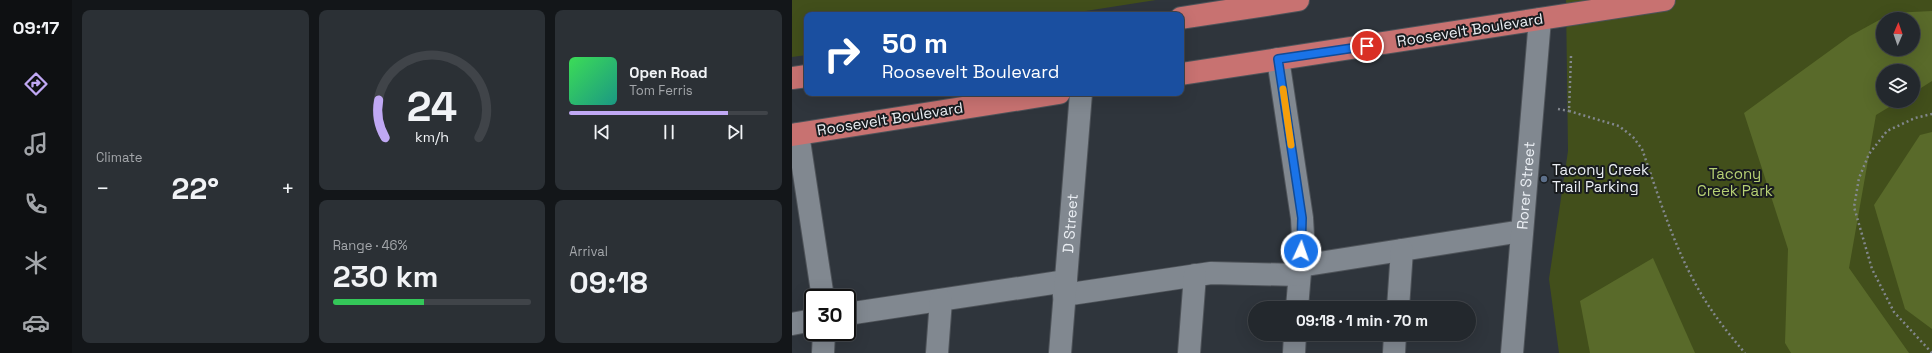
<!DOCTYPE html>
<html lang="en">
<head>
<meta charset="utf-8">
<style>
	:root { --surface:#23282d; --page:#2b3035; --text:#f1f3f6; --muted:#a3a6aa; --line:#404449; --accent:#c0a8f4 }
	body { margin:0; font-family:"Space Grotesk",sans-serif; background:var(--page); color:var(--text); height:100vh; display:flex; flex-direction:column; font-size:15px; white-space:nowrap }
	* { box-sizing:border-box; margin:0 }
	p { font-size:13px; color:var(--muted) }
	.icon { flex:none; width:22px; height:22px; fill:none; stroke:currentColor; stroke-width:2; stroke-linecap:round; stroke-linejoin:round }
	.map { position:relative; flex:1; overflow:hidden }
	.side { display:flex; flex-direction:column; gap:10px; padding:10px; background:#131619; width:720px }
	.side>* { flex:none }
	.hud { position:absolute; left:12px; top:12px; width:380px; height:84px; border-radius:8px; box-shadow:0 4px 16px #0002,0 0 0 1px var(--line); background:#1a4fa0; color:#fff; overflow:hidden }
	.needle { width:26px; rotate:2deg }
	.tools { position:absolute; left:1084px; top:12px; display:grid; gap:8px }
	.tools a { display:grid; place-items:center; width:44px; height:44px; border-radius:50%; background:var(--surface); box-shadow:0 4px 16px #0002,0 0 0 1px var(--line); font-size:20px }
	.speed { position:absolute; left:12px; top:289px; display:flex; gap:8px; font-size:20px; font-weight:700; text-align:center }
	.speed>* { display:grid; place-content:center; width:52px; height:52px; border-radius:50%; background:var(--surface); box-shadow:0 4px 16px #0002,0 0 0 1px var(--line); line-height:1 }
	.speed .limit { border:2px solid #111; border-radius:6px; background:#fff; color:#111 }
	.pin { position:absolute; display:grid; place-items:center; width:34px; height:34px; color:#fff; margin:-17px; border:2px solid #fff; border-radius:50%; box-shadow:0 1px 4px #0007 }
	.me { position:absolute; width:44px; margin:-22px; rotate:3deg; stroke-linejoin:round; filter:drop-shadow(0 0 3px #0008) }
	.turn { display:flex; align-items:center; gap:14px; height:84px; padding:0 12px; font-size:18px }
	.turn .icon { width:52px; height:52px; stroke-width:2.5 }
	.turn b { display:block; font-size:28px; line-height:34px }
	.big { font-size:30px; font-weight:700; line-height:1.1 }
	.side .tile { flex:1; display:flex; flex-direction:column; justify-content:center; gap:6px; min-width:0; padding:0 14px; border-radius:8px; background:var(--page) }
	.side .dial { align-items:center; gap:0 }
	.dial svg { height:104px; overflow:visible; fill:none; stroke:var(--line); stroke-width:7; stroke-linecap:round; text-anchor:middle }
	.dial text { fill:var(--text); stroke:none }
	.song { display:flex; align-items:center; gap:12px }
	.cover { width:48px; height:48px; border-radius:6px; background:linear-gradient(135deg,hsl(130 70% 55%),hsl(170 70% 35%)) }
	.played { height:4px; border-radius:2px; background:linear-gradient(90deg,var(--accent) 80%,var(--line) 80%) }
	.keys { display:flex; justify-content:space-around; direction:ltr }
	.heat { display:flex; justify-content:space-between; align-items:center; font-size:22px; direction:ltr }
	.charge { height:6px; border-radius:3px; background:linear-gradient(90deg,#34c759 46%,var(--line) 0) }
	.side .tiles { flex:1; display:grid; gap:10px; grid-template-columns:repeat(3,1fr) }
	.tile:first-child { grid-row:span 2 }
	.trip { position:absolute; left:456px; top:301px; width:228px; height:40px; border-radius:20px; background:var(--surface); box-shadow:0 4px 16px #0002,0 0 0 1px var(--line); font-weight:700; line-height:40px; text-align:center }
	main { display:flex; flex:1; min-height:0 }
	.menu { display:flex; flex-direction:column; width:72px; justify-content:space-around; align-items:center; background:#0e1012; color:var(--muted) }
	.menu .icon { width:28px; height:28px }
	.menu .current { color:var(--accent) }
	.menu b { font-size:18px; color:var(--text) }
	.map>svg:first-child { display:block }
	.green { fill:#424f1b; fill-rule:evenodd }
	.forest { fill:#596a2a; fill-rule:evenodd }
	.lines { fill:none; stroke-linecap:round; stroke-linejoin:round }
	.minor-casing { stroke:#4e5359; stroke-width:24 }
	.highway-casing { stroke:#4e5359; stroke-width:24 }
	.path { stroke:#83888e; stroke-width:2.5; stroke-dasharray:2 3; stroke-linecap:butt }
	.minor { stroke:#818890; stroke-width:22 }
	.highway { stroke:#c87271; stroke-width:22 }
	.route-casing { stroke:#114b97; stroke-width:10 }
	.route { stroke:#1a73e8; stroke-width:7 }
	.slow { stroke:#f59e0b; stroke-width:7 }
	.service-dot { fill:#5c6f8a; stroke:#191c1f; stroke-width:1.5 }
	.labels { text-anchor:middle; stroke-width:4; stroke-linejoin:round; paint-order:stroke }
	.street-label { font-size:15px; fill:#eaeef3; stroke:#191c1f }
	.poi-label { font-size:15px; fill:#eaeef3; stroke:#191c1f; text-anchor:start }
	.park-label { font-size:15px; fill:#b6d074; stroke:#191c1f }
</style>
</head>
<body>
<main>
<nav class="menu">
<b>09:17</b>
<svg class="icon current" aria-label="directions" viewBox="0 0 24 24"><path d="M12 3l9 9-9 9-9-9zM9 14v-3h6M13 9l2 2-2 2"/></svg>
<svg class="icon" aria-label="music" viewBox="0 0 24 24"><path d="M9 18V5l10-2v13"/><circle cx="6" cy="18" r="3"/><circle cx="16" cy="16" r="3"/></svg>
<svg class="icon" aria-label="phone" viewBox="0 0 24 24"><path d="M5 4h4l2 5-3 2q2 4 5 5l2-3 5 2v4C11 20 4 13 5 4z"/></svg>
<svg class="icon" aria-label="climate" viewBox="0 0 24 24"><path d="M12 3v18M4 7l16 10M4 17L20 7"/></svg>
<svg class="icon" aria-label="car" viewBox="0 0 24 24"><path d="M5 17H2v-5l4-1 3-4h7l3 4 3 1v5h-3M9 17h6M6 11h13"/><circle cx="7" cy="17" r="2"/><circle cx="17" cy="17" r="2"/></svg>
</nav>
<section class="side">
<div class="tiles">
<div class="tile"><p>Climate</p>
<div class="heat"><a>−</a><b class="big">22°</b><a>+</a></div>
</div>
<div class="tile dial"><svg viewBox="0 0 100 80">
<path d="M14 69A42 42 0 1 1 86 69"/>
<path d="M14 69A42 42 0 0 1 9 40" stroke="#c0a8f4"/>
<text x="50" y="56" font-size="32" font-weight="700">24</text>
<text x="50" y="72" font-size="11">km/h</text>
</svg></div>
<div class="tile">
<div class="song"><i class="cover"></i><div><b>Open Road</b><p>Tom Ferris</p></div></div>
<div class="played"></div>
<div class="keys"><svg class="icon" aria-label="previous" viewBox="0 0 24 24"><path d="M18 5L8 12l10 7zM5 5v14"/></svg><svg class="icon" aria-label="pause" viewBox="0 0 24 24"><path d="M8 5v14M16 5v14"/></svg><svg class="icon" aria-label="next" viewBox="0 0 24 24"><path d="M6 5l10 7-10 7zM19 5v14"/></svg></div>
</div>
<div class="tile"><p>Range · 46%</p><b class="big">230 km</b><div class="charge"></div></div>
<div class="tile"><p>Arrival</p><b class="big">09:18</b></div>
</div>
</section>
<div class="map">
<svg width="1140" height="353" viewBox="0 0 1140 353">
	<rect width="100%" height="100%" fill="#2f353c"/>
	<!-- green -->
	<g class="green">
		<polygon points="0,0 364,0 268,15 15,15 15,55 0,57"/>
		<path d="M774,0H1140V353H767L757,279L776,151ZM1091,19H1121V49H1091ZM1091,71H1121V101H1091Z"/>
	</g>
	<!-- forest -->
	<g class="forest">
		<path d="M1140,11V81L1121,93V71H1091V101H1107L1084,115L1057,268L1117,353H999L993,343L996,249L952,113L1058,36L1100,13ZM1091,19H1121V49H1091Z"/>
		<polygon points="1140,132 1140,329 1113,309 1082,205 1128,135"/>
		<polygon points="861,258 903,353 798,353 788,301"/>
	</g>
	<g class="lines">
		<defs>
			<g id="minor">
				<polyline points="486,59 510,218 511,236 505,308"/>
				<polyline points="6,134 31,298"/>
				<polyline points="508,266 730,231"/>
				<polyline points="272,295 419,273 507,275"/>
				<polyline points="606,308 610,250"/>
				<polyline points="55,314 274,281"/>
				<polyline points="0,324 21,320"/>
				<polyline points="31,353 32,332"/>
				<polyline points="145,353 149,300"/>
				<path id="s1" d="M268,353L289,93"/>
				<polyline points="397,353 403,275"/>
				<polyline points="502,353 503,334"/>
				<polyline points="602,353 603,334"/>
				<path id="s2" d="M720,353L748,19"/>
			</g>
			<g id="highway">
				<polyline points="389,18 506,0"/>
				<polyline points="389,74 872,0"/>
				<polyline points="0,78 15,76"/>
				<polyline points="0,135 267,93"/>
			</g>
		</defs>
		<!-- minor casing -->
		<use href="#minor" class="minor-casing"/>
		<!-- highway casing -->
		<use href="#highway" class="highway-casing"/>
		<!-- path -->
		<g class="path">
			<path d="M779,56L777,111L827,126L841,137L850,149C866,194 880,241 903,283C917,309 934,331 953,353"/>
			<polyline points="766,109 777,111"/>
			<polyline points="1140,353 1102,312 1080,269 1062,207 1067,178 1077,154 1095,131 1123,118 1140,114"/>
		</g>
		<!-- minor -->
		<use href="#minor" class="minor"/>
		<!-- highway -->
		<use href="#highway" class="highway"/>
	</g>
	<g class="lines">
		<defs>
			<polyline id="route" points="509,251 510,218 486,59 575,46"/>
		</defs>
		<!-- route casing -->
		<use href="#route" class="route-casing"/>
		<!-- route -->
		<use href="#route" class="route"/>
		<!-- slow -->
		<polyline class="slow" points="491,89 499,145"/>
	</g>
	<!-- markers -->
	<circle class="service-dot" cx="752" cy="179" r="4"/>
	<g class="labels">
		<!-- street labels -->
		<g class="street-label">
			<text transform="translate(678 30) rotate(-9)" y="5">Roosevelt Boulevard</text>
			<text transform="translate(98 119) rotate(-9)" y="5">Roosevelt Boulevard</text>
			<text dy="5" stroke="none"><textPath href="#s2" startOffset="168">Rorer Street</textPath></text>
			<text dy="5" stroke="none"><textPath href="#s1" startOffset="130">D Street</textPath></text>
		</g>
		<!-- poi labels -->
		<g class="poi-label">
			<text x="760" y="175">Tacony Creek<tspan x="760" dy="17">Trail Parking</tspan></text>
		</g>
		<!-- park labels -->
		<g class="park-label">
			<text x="943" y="179">Tacony<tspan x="943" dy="17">Creek Park</tspan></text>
		</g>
	</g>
</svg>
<div class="tools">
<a><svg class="needle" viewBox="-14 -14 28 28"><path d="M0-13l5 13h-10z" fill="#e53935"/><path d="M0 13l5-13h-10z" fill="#a3a6aa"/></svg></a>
<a><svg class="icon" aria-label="layers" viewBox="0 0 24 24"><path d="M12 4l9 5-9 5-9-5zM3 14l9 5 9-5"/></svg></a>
</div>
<div class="speed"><div class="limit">30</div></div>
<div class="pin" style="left:575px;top:46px;background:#d93025"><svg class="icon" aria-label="arrive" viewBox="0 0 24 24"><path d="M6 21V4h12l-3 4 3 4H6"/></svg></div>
<svg class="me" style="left:509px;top:251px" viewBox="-20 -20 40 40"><circle r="17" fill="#1a73e8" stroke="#fff" stroke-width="3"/><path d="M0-11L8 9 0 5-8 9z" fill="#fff"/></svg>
<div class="trip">09:18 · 1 min · 70 m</div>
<div class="hud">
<div class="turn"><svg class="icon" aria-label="right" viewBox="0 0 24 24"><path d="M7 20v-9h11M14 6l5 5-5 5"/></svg><div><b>50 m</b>Roosevelt Boulevard</div></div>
</div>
</div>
</main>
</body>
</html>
